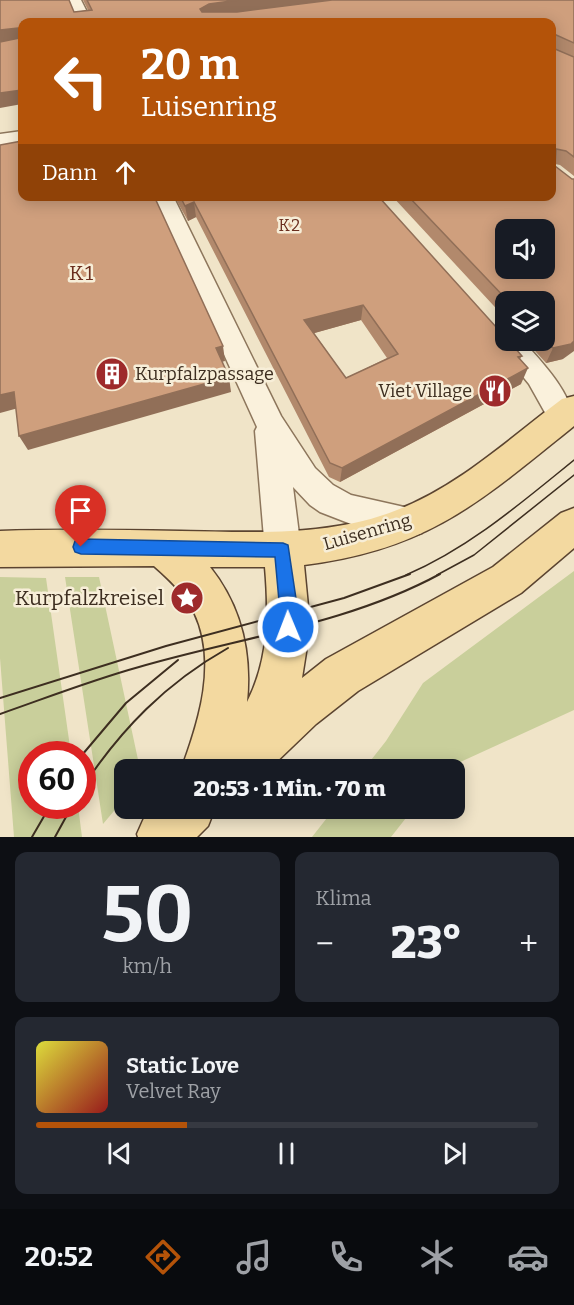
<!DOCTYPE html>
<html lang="de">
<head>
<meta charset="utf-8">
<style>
	:root { --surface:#171b24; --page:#242831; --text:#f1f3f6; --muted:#9ea1a6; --line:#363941; --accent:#b45309 }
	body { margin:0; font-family:Bitter,serif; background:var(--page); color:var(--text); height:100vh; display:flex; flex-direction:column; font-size:22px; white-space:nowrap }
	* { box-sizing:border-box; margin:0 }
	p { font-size:20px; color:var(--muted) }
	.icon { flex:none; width:33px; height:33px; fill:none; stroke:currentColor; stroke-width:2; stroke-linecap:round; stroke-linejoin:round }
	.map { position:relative; height:837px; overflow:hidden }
	.drawer { display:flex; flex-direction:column; gap:15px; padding:15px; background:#0d0f14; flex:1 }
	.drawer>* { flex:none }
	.guide { position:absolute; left:18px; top:18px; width:538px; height:183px; border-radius:12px; box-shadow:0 3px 15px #0003; background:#b45309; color:#fff; overflow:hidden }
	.tools { position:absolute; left:495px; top:219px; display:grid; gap:12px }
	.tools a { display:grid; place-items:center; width:60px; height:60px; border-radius:12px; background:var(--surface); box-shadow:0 3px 15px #0003; font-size:30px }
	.speed { position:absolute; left:18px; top:741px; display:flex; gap:12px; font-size:30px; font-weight:700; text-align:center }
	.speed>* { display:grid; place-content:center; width:78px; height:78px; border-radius:50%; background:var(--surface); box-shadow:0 3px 15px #0003; line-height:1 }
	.speed .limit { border:9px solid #d22; background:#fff; color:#111 }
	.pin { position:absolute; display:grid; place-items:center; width:51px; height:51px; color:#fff; margin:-62px -26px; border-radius:50% 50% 50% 0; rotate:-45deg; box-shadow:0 0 6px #0007 }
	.pin .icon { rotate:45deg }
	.me { position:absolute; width:66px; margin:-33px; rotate:359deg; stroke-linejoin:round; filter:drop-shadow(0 0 4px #0008) }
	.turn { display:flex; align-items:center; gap:21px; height:126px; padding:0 24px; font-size:27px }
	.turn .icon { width:78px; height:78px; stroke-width:2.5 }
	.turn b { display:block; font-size:42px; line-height:51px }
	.then { display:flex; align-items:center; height:57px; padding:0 24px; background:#0003; gap:12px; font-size:22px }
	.big { font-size:45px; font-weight:800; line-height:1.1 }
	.drawer .tile { flex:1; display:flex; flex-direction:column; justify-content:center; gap:9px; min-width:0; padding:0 21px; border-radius:12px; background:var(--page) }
	.drawer .dial { align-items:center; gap:0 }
	.dial b { font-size:78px; line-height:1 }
	.song { display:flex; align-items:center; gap:18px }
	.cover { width:72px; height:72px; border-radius:9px; background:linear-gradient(135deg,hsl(60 70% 55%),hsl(0 70% 35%)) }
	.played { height:6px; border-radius:3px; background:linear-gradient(90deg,var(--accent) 30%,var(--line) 30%) }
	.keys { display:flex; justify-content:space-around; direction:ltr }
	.heat { display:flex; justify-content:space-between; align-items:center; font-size:33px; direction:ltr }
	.drawer .tiles { flex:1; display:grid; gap:15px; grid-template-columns:1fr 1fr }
	.tile:last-child { grid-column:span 2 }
	.trip { position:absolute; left:114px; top:759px; width:351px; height:60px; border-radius:12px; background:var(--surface); box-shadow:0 3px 15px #0003; font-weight:800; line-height:60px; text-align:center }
	.dock { display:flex; height:96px; justify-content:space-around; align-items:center; background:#090b0e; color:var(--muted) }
	.dock .icon { width:42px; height:42px }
	.dock .active { color:var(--accent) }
	.dock b { font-size:27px; color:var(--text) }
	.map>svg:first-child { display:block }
	.green { fill:#c9cf9b }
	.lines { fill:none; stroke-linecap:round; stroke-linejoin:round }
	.street-casing { stroke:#8d765c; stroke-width:3 }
	.primary-casing { stroke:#5b4430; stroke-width:3 }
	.street { fill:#faf1dc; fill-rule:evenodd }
	.primary { fill:#f3d9a0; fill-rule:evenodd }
	.tram-far1 { stroke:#3d2e20; stroke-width:1.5 }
	.tram { stroke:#3d2e20; stroke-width:2 }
	.wall { fill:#b2896c; fill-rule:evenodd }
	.shaded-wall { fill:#916f58 }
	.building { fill:#cf9f7d; stroke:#916f58; stroke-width:1.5; fill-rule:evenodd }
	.route { fill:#1a73e8; stroke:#114b97; stroke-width:1.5 }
	.labels { text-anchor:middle; stroke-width:5; stroke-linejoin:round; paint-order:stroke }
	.far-neighbourhood-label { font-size:16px; letter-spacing:1.5px; fill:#6b2e1e; stroke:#f7eed8 }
	.poi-label { font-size:18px; fill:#3d2e20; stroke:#f7eed8; text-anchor:start }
	.street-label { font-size:18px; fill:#3d2e20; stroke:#f7eed8 }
	.neighbourhood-label { font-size:20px; letter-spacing:1.5px; fill:#6b2e1e; stroke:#f7eed8 }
	.near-poi-label { font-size:21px; fill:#3d2e20; stroke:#f7eed8; text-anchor:end }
</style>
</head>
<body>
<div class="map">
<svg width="574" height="837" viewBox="0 0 574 837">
	<rect width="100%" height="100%" fill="#f0e4c8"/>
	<!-- green -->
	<g class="green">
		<polygon points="574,571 574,710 445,769 364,769 386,741 423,683"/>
		<polygon points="0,577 46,578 71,754 32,754 32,806 78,806 82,837 14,837 0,658"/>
		<polygon points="65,577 99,577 140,769 124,770 124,799 103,824"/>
		<polygon points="334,809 334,808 413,809 391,837 312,837"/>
	</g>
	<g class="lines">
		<defs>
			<g id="street">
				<polygon points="69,0 81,0 92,22 78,22"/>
				<polygon points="22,131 22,142 0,146 0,134"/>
				<polygon points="152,196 173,196 281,416 315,468 333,485 351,495 422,511 427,522 422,533 410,537 351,524 320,512 310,505 293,487 301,550 295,561 283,566 271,561 265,550 255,431 257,427"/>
				<path d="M506,331V340H522C542,362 574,395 574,425L563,429L552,425L529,384L493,340L497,333Z"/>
			</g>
			<g id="primary">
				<path d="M574,396V426C481,501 428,550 304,565L310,627L302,678L326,659L493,567L561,513L574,508V548L521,593L358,691L316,724L268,770H181C199,721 218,662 194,612C185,594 169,579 154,566L0,567V531C60,529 121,530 181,531C252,532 330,537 397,510C459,486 510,438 562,399ZM210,567H265C269,613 269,659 247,702C252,652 241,606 210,567Z"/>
				<polygon points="153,808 215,808 208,826 197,837 138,837 137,834 145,816"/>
			</g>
		</defs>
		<!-- street casing -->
		<use href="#street" class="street-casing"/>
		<!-- primary casing -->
		<use href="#primary" class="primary-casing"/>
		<!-- street -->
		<use href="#street" class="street"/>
		<!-- primary -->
		<use href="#primary" class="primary"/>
		<!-- tram-far1 -->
		<g class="tram-far1">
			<path d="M406,575C469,548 521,503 574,460"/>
			<polyline points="437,575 474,555 574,475"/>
		</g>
		<!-- tram -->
		<g class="tram">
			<polyline points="0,698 166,646 344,598 410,574"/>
			<path d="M0,714C46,698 92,680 139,667C238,638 348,624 440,574"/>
			<polyline points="82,755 126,703 178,660"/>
			<path d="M82,788C121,729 166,683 228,648"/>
			<polyline points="32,837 50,806"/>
			<polyline points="55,837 72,806"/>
		</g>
	</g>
	<!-- wall -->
	<g class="wall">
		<polygon points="0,0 74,12 88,10 83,0 574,0 574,176 560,165 555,164 563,359 546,363 525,340 544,340 544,302 506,302 506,319 392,196 552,196 22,22 22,104"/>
		<path d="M174,196H378L522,356L520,359L521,384L340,482L329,477L196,217L188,221ZM361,320L387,358L346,378L314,333Z"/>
	</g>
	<!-- shaded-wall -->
	<g class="shaded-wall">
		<polygon points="238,0 330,0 201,22 200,9 209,4"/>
		<polygon points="18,28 22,41 0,43 0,30"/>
		<polygon points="22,90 22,104 0,108 0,93"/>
		<polygon points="194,202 196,217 188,221 185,206"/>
		<polygon points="363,305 361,320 304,336 304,320"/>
		<polygon points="574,341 574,351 563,359 546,363 553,348"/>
		<polygon points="223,346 225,361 218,363 216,348"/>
		<polygon points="528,368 521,384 340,482 342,468"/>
		<polygon points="229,377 231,392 28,450 19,436"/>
		<polygon points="14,392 22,407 0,413 0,395"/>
	</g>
	<!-- building -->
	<g class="building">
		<path d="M0,0H69L74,12L92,10L87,0H238L209,4L200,9L202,12H237L332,0H574V43L554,34L555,49L574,57V157L566,151L556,149L555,166L572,179H574V341L571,344L553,348L544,339V302H509L408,196H552V22H22V90L0,93V42L20,38V30L18,28L0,30ZM506,230H544V268H506Z"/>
		<polygon points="22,141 22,196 154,196 223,346 216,348 229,377 19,436 14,392 0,395 0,145"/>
		<path d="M180,196H378L506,338V340H508L522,356L518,357L528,368L342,468L330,463L194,202L185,206ZM363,305L398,354L346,378L304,320Z"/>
	</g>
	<!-- route -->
	<polygon class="route" points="81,539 283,543 288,545 298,612 294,633 288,636 282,633 280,627 280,612 275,557 81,554 75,552 73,547 75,541"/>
	<!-- icons -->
	<defs>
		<symbol id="building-disc" viewBox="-11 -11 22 22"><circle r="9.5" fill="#9e2a2b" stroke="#f7eed8"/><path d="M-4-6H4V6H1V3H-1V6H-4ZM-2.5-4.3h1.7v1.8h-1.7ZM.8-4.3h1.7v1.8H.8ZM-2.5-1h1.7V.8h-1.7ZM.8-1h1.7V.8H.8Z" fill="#fff"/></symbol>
		<symbol id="restaurant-disc" viewBox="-11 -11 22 22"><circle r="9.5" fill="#9e2a2b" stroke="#f7eed8"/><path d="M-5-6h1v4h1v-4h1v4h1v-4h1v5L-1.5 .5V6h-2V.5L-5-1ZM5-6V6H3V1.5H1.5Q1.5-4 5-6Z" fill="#fff"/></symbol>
		<symbol id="sight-disc" viewBox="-11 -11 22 22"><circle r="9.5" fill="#9e2a2b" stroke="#f7eed8"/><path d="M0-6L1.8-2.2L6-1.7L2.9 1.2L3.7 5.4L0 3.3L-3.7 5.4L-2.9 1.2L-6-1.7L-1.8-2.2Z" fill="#fff"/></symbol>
	</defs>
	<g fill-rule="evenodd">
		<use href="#building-disc" x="93" y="355" width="38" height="38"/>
		<use href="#restaurant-disc" x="476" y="372" width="38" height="38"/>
		<use href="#sight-disc" x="168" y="579" width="38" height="38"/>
	</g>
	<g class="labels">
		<!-- far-neighbourhood labels -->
		<g class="far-neighbourhood-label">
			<text x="290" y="231">K2</text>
		</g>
		<!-- poi labels -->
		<g class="poi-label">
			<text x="135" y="380">Kurpfalzpassage</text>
			<text x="472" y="397" text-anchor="end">Viet Village</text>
		</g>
		<!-- street labels -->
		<g class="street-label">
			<text transform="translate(367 532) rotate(-16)" y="6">Luisenring</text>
		</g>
		<!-- neighbourhood labels -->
		<g class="neighbourhood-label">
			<text x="82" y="280">K1</text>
		</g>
		<!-- near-poi labels -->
		<g class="near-poi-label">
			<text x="164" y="605">Kurpfalzkreisel</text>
		</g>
	</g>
</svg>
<div class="tools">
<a><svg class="icon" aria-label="sound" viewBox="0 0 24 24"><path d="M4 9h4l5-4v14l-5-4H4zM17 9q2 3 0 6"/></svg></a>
<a><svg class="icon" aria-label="layers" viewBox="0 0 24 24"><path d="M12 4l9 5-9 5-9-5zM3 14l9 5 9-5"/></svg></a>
</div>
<div class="speed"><div class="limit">60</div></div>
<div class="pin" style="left:81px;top:547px;background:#d93025"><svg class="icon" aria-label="arrive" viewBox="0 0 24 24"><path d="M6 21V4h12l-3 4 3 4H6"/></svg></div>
<svg class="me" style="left:288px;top:627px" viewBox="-20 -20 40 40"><circle r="17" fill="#1a73e8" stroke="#fff" stroke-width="3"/><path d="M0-11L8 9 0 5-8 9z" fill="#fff"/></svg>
<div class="trip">20:53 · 1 Min. · 70 m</div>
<div class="guide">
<div class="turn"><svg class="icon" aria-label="left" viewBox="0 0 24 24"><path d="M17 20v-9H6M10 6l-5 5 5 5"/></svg><div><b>20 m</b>Luisenring</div></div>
<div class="then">Dann<svg class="icon" aria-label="ahead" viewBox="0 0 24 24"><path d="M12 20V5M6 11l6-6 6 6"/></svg></div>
</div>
</div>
<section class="drawer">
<div class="tiles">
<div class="tile dial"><b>50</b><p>km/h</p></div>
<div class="tile"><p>Klima</p>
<div class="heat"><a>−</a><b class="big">23°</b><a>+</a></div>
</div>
<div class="tile">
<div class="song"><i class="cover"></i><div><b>Static Love</b><p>Velvet Ray</p></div></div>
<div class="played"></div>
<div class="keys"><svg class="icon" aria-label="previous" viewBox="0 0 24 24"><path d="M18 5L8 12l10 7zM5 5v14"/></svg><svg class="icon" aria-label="pause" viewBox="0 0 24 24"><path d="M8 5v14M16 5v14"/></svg><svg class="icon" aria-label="next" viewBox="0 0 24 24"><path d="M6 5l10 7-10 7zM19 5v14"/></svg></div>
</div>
</div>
</section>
<nav class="dock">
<b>20:52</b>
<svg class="icon active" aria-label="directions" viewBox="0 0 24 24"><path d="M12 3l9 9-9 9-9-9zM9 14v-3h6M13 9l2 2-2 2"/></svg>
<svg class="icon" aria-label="music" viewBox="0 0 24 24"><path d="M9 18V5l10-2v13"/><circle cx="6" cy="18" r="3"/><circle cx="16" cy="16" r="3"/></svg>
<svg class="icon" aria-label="phone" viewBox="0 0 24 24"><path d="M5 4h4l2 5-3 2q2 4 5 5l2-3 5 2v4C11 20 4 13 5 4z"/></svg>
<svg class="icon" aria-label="climate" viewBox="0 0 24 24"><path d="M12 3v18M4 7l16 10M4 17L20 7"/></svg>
<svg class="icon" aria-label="car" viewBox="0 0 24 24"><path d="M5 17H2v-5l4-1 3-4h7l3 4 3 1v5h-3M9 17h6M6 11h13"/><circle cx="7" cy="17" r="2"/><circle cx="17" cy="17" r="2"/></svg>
</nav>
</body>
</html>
